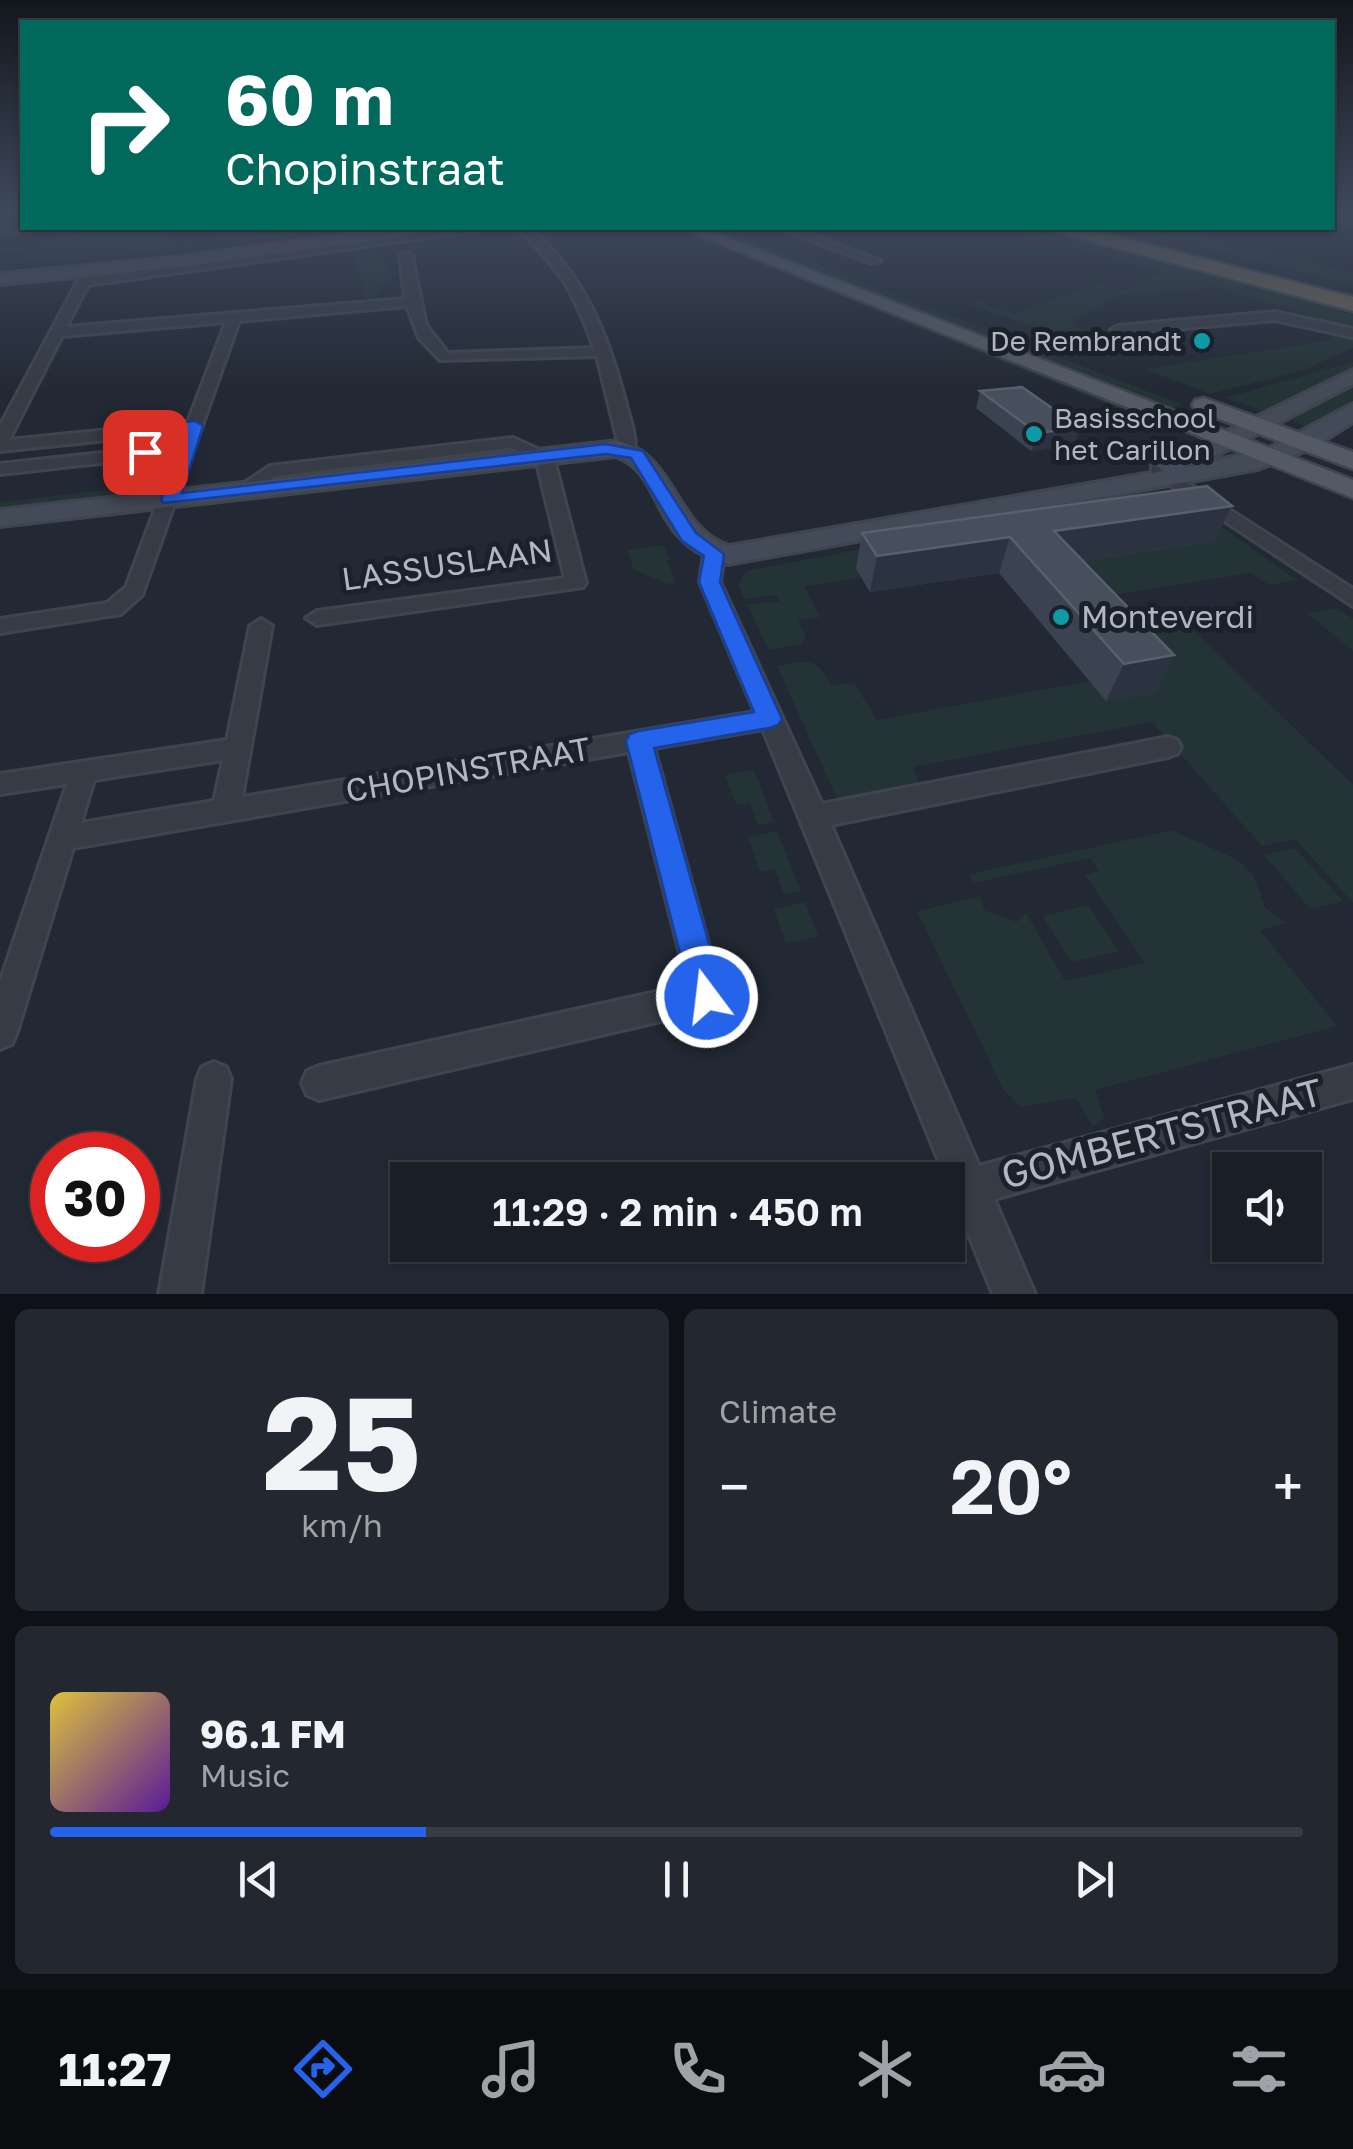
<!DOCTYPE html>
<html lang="en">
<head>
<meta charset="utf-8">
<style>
	:root { --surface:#1a1f27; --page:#23272f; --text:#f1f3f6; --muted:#9fa2a7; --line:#383d44; --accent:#2563eb }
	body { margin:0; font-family:"Golos Text",sans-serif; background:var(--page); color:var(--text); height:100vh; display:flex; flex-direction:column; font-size:38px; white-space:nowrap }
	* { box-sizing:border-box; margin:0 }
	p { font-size:32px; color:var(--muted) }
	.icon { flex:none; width:55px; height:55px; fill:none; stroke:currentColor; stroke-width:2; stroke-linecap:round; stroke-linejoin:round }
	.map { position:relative; height:1294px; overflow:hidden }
	.drawer { display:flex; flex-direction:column; gap:15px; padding:15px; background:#0e1115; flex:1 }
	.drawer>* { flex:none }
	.banner { position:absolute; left:20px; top:20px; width:1315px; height:210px; border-radius:0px; box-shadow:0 2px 8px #0004,0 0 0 2px var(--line); background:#00695c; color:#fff; overflow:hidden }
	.buttons { position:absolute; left:1212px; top:1152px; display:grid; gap:20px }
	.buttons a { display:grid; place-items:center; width:110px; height:110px; border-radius:0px; background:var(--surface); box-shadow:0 2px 8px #0004,0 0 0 2px var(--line); font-size:50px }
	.speed { position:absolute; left:30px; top:1132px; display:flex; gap:20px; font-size:50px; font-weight:700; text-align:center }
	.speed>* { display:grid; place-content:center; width:130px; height:130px; border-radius:50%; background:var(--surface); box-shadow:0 2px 8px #0004,0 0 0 2px var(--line); line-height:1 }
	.speed .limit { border:15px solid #d22; background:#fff; color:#111 }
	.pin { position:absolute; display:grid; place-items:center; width:85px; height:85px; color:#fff; margin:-42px; border-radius:20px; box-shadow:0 5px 15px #0006 }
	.me { position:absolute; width:110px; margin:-55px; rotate:345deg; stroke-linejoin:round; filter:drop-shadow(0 0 8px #0008) }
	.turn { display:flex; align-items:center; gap:35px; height:210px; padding:0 40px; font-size:45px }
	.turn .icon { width:130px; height:130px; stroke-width:2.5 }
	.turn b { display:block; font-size:70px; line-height:85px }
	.big { font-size:75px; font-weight:600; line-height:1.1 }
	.drawer .card { flex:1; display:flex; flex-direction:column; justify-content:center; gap:15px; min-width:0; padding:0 35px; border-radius:15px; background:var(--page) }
	.drawer .dial { align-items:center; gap:0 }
	.dial b { font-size:130px; line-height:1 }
	.song { display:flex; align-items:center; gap:30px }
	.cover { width:120px; height:120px; border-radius:15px; background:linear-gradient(135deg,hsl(50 70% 55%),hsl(270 70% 35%)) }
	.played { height:10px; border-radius:5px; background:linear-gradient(90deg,var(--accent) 30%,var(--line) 30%) }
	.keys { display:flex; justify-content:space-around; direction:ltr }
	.heat { display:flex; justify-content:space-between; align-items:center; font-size:55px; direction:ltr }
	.drawer .tiles { flex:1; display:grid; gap:15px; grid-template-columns:1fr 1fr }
	.card:last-child { grid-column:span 2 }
	.trip { position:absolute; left:390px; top:1162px; width:575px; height:100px; border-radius:0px; background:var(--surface); box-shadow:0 2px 8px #0004,0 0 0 2px var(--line); font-weight:600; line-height:100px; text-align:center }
	.menu { display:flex; height:160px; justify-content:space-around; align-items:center; background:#0a0c10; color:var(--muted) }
	.menu .icon { width:70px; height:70px }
	.menu .on { color:var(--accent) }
	.menu b { font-size:45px; color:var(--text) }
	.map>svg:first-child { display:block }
	.green { fill:#243336 }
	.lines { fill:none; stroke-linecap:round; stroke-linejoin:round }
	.street-casing { stroke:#3f454f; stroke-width:6 }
	.secondary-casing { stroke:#3f454f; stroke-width:6 }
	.primary-casing { stroke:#3f454f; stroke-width:5 }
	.highway-casing { stroke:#404650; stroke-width:5 }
	.street { fill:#363b45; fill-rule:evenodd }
	.secondary { fill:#444b58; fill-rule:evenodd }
	.primary { fill:#545a65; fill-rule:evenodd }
	.highway { fill:#6a6254; fill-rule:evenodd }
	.wall { fill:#3b4351 }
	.shaded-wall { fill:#2c3340 }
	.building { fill:#474f5d; stroke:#585f6d; stroke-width:2.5 }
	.route { fill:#2563eb; stroke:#184099; stroke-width:2.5 }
	.culture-dot { fill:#0f9aa8; stroke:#1b212a; stroke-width:4 }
	.labels { text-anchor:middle; stroke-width:10; stroke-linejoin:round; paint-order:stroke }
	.far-poi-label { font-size:28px; fill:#b0b6c2; stroke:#1b212a; text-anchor:end }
	.street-label { font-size:32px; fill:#b0b6c2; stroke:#1b212a }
	.poi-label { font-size:32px; fill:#b0b6c2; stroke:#1b212a; text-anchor:start }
	.near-street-label { font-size:38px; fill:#b0b6c2; stroke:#1b212a }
</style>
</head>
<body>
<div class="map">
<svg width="1353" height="1294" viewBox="0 0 1353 1294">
	<rect width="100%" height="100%" fill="#222934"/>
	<!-- green -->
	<g class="green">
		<path d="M89,228H135L180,242L90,251L0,253V244L4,243L2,249C33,246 54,236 86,233Z"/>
		<polygon points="312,228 345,228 167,251 0,265 0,256 80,252 62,255 77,254"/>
		<polygon points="673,228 683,228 1152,419 1148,421"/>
		<polygon points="700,228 790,254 1181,404 1171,409"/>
		<polygon points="1008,228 1042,228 1353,315 1353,329 1216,287 1120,295 1070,323 1121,360 969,303 980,299 987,306 1014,313 1099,283 1122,290 1162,272"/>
		<polygon points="1125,228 1169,228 1353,273 1353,285"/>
		<polygon points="367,250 377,253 393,275 378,291 377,298 366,299 354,252"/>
		<polygon points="1336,333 1353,337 1353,348 1304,370 1210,394 1145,369 1326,341"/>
		<polygon points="1353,362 1353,371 1266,412 1225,398"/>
		<polygon points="1353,386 1353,401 1313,429 1290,421"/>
		<polygon points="141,486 136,497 0,512 0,502"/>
		<polygon points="1140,495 1182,499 1297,580 1269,585 1251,573 1095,598 1061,564 1213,540 1002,522"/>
		<polygon points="956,531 857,569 861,578 804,586 820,617 798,620 806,638 801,644 769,650 747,604 780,602 775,595 745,599 738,585 746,571"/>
		<polygon points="663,545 671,560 667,561 677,583 668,584 634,570 627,550"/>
		<polygon points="1337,608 1353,619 1353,651 1307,613"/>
		<path d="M1191,628L1353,785V903L1295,839L1262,846L1152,722L913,767L918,779L913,787L838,801L777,666C807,661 815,655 831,685L854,683L877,720L1090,681L1107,701L1153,693L1108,642Z"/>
		<polygon points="754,770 774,822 758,825 750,803 736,805 725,775"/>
		<polygon points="1172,830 1238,860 1254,876 1265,907 1285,923 1260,930 1337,1026 1095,1090 1104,1118 1093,1127 1076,1098 1020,1107 1003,1089 917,911 980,896 984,910 1017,922 1026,913 1065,981 1145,963 1085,875 1099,871 1090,858 973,883 970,874"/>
		<polygon points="777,831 801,891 784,895 775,869 760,872 748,837"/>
		<polygon points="1295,848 1343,901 1310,909 1264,855"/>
		<polygon points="805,902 818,936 786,944 774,909"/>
		<polygon points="1088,905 1119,951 1071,962 1043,916"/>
	</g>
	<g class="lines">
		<defs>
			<g id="street">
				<polygon points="1332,215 1353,220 1353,226 1332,221"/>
				<polygon points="0,228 33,229 0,234"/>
				<path d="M469,228H494L88,285L66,327L405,299L400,256L406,253L412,256L426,325L448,353L594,348C574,291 560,269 517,228H528C585,271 610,342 627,408C631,422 637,440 634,454L628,455L620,450L597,356L440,360L419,338L407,306L239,321L142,595L121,614L0,633V619L107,603L126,587L184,432L164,434L151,457L145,458L0,474V464L139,449L147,436L0,451V426L79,279ZM226,322L188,422L9,440L62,336Z"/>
				<polygon points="778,228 792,228 881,261 871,263"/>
				<polygon points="1275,312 1353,329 1353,337 1275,320 1118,334 1111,330 1118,326"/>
				<polygon points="513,438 553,456 586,583 583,587 317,625 306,618 317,611 565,578 536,459 511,448 275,476 246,496 234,496 231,492 270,466"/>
				<polygon points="1158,464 1353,589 1353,606 1152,473 1152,465"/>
				<path d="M714,548L724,554L720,582L822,804L1168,737L1177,740L1181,747L1177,754L1168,757L831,825L979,1166L1353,1065V1099L994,1199L1035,1294H993L763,729L654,748L723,997L718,1008L319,1100L307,1095L302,1083L307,1071L319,1066L688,985L629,752L73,848L17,1032L12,1044L0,1049V982L67,784L0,794V774L227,740L250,626L261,619L272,626L242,797L755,712L700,582L704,554ZM223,760L214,801L81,823L94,780Z"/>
				<polygon points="214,1062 226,1067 231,1079 201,1294 159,1294 197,1079 202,1067"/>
			</g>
			<g id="secondary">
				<polygon points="397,228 435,228 427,233 180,267 0,284 0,274 180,257"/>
				<path d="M1353,370V384L1217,455L1179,469L1268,449L1353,404V422L1312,448L1258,469L728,564C648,544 667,475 616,456L0,526V510L618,441C676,455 675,529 729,546L1163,471L1156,465L1159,460L1199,445Z"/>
			</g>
			<g id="primary">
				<polygon points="681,228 702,228 1353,480 1353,498"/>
				<polygon points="1204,398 1353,452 1353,469 1195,410 1192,405 1195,400"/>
			</g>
			<polygon id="highway" points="1055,228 1084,228 1353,297 1353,311 1057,232"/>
		</defs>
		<!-- street casing -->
		<use href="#street" class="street-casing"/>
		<!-- secondary casing -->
		<use href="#secondary" class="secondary-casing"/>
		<!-- primary casing -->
		<use href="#primary" class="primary-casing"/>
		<!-- highway casing -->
		<use href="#highway" class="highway-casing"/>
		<!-- street -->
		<use href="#street" class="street"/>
		<!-- secondary -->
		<use href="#secondary" class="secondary"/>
		<!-- primary -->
		<use href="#primary" class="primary"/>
		<!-- highway -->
		<use href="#highway" class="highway"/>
	</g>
	<!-- wall -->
	<g class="wall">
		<polygon points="980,391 1080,428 1074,445 1031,451 976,408"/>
		<polygon points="1232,506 1214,541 1083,561 1174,655 1155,693 1106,701 999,573 870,592 856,569 862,533"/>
	</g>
	<!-- shaded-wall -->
	<g class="shaded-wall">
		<polygon points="1080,428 1074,445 1031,451 1037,433"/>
		<polygon points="1232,506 1214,541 1041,567 1054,531"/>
		<polygon points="1010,537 999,573 870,592 877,556"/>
		<polygon points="1174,655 1155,693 1106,701 1124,664"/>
	</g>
	<!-- building -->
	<g class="building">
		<polygon points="1022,387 1080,428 1037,433 980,391"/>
		<polygon points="1207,486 1232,506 1054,531 1174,655 1124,664 1010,537 877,556 862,533"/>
	</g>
	<!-- sky -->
	<linearGradient id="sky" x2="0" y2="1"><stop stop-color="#13171d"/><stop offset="0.54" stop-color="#3e495c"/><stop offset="1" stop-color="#3e495c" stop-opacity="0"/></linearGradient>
	<rect width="1353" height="393" fill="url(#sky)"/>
	<!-- route -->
	<polygon class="route" points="195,421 203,426 182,493 606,444 643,451 696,533 724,554 720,582 782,719 778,725 769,728 654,748 724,997 719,1008 707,1013 696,1008 691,997 626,741 630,734 639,731 754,712 699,582 704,556 682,541 631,458 606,454 164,503 161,500 185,432 164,434 151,456 136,452 153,426"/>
	<!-- markers -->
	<g class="culture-dot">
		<circle cx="1202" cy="341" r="10"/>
		<circle cx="1034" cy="434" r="10"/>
		<circle cx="1061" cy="617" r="10"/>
	</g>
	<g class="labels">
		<!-- far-poi labels -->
		<g class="far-poi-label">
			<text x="1182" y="351">De Rembrandt</text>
			<text x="1054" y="428" text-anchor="start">Basisschool<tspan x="1054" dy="32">het Carillon</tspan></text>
		</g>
		<!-- street labels -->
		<g class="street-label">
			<text transform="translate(447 565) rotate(-8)" y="11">LASSUSLAAN</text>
			<text transform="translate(468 770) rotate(-10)" y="11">CHOPINSTRAAT</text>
		</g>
		<!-- poi labels -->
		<g class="poi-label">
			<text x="1081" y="628">Monteverdi</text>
		</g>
		<!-- near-street labels -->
		<g class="near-street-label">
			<text transform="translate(1162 1134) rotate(-15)" y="13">GOMBERTSTRAAT</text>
		</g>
	</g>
</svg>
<div class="buttons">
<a><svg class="icon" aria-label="sound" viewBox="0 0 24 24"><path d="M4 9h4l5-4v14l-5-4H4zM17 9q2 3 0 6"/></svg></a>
</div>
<div class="speed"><div class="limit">30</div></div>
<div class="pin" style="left:145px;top:452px;background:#d93025"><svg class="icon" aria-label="arrive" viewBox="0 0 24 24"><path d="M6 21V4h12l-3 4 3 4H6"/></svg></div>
<svg class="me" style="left:707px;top:997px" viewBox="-20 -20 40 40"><circle r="17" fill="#2563eb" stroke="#fff" stroke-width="3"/><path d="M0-11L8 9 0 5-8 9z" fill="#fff"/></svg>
<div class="trip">11:29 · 2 min · 450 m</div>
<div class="banner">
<div class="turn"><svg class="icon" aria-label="right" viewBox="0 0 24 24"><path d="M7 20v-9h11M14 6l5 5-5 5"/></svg><div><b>60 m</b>Chopinstraat</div></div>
</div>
</div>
<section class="drawer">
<div class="tiles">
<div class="card dial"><b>25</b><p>km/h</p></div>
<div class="card"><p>Climate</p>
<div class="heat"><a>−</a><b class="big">20°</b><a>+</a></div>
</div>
<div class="card">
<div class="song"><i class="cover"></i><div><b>96.1 FM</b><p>Music</p></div></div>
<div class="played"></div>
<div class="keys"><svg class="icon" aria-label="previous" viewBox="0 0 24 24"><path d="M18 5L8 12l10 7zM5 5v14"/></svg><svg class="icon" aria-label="pause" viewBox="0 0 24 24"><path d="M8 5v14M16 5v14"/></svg><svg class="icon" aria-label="next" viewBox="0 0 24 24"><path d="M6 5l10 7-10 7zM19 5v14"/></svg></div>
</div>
</div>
</section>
<nav class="menu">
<b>11:27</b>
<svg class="icon on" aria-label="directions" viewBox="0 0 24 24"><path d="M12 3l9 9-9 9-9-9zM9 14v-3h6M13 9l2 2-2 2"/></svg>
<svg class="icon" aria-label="music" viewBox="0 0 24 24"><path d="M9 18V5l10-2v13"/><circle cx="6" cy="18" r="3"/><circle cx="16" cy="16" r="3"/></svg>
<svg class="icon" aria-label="phone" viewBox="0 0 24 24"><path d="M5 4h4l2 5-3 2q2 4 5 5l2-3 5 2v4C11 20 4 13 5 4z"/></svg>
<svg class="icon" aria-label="climate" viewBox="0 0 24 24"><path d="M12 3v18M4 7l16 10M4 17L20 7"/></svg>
<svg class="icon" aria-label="car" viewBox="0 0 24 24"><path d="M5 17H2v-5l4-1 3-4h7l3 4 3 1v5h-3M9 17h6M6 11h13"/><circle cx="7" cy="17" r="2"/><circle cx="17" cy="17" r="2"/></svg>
<svg class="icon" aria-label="filters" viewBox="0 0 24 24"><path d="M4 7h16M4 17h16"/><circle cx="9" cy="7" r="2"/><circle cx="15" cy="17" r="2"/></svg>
</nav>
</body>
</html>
